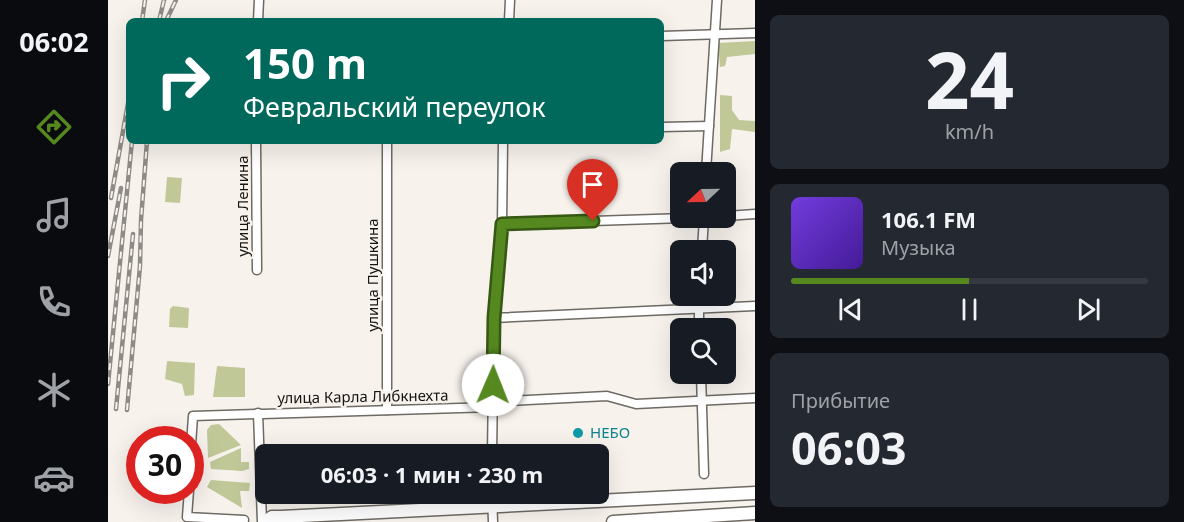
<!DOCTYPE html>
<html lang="ru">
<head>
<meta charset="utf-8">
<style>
	:root { --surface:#171b24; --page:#242831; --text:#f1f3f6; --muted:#9ea1a6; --line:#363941; --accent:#55881f }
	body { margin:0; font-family:"Noto Sans",sans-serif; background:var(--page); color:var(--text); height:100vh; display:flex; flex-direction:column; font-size:22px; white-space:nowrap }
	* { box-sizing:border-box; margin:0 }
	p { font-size:20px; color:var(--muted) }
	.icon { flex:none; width:33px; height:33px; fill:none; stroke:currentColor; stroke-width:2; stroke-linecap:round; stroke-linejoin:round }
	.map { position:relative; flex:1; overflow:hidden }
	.details { display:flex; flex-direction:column; gap:15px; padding:15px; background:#0d0f14; width:429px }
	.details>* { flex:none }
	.hud { position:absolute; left:18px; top:18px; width:538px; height:126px; border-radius:9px; box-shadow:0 6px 24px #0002; background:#00695c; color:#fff; overflow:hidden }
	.needle { width:39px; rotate:248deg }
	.controls { position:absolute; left:562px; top:162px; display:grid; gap:12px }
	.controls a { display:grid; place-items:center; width:66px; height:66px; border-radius:9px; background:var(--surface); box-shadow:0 6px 24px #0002; font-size:30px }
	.speed { position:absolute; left:18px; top:426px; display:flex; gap:12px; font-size:30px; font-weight:700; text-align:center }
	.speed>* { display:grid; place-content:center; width:78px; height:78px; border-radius:50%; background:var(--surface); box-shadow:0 6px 24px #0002; line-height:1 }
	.speed .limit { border:9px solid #d22; background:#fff; color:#111 }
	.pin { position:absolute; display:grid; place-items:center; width:51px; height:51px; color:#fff; margin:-62px -26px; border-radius:50% 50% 50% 0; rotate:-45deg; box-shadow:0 0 6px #0007 }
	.pin .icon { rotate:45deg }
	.me { position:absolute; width:66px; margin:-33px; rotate:1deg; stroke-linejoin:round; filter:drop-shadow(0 0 4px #0008) }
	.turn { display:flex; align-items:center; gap:21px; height:126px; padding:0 18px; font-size:27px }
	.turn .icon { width:78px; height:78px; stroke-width:2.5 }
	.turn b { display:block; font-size:42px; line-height:51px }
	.big { font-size:45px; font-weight:700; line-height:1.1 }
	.details .widget { flex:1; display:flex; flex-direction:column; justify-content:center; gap:9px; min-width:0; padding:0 21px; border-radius:9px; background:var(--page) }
	.details .dial { align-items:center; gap:0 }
	.dial b { font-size:78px; line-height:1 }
	.song { display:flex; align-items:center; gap:18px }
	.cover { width:72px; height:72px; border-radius:9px; background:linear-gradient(135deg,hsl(260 70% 55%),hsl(260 70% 35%)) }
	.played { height:6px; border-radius:3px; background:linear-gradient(90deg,var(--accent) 50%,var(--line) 50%) }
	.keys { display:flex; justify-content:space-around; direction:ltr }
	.trip { position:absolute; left:147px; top:444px; width:354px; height:60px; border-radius:9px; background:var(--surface); box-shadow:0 6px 24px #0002; font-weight:700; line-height:60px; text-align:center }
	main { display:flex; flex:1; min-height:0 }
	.menu { display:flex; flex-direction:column; width:108px; justify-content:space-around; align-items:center; background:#090b0e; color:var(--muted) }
	.menu .icon { width:42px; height:42px }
	.menu .selected { color:var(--accent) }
	.menu b { font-size:27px; color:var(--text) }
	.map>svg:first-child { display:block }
	.green { fill:#c0c898 }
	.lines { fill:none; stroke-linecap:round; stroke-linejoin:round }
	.minor-casing { stroke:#6e6a64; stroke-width:11 }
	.secondary-casing { stroke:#6e6a64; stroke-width:15 }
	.minor { stroke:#fff; stroke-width:8 }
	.secondary { stroke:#fff; stroke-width:12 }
	.rail-casing { stroke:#8e8a86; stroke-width:4.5 }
	.rail { stroke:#f7f2ec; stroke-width:2; stroke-dasharray:7; stroke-linecap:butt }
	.route-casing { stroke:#375814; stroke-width:15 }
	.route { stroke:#55881f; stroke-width:10 }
	.culture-dot { fill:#0f9aa8; stroke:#f7f2ec; stroke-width:2 }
	.labels { text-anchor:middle; stroke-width:5; stroke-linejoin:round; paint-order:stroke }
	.street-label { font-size:15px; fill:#161412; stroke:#f7f2ec }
	.culture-label { font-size:15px; fill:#0d838f; stroke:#f7f2ec; text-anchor:start }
</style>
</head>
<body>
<main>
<nav class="menu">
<b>06:02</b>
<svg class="icon selected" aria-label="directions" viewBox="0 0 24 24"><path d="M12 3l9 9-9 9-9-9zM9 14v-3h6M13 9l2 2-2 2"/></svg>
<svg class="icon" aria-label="music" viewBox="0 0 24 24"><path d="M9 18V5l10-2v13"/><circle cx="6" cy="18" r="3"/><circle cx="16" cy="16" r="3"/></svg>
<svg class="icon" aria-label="phone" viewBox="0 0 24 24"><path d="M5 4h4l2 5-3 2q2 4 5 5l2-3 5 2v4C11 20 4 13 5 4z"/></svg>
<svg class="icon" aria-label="climate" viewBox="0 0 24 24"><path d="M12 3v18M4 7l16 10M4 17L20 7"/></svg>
<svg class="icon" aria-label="car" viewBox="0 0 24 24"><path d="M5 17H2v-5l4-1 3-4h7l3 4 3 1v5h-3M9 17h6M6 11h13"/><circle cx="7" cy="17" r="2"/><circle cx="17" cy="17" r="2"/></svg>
</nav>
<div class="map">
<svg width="647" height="522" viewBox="0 0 647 522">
	<rect width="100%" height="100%" fill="#f7f2ec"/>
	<!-- green -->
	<g class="green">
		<polygon points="647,41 647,54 619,57 617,66 612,67 610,43"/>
		<polygon points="612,95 624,96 624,110 631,120 647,121 647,132 624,129 622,149 612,152"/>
		<polygon points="59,177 74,178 72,203 57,202"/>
		<polygon points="65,306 81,308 80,328 61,327 62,309"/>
		<polygon points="59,361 87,363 86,395 77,396 74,384 57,379"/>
		<polygon points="109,366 137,368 137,397 105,397"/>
		<polygon points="111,424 133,445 100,458 99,430 103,425"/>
		<polygon points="133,448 133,462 141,462 141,469 134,471 103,469 102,462"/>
		<polygon points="103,480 142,483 141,491 132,491 134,508 99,487"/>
	</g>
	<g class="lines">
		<defs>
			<g id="minor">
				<polyline points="150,21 151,0"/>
				<polyline points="401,21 402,0"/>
				<polyline points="554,36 647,33"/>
				<polyline points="554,127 601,126"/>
				<polyline points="148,141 149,270"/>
				<polyline points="279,141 279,410"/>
				<polyline points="598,172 609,0"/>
				<polyline points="618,216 647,214"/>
				<polyline points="394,224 577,218"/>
				<polyline points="594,250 596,218"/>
				<polyline points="591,296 591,328"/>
				<polyline points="386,318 647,306"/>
				<polyline points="593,374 596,474"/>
				<polyline points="150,413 154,522"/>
				<polyline points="384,454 386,318 394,224 395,141"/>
				<polyline points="82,460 85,416 385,407 399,401 499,396 528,404 647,398"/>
				<polyline points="81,490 79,517 136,520"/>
				<polyline points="384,494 385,522"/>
			</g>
			<g id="secondary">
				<polyline points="157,522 164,517 173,517 647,493"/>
				<polyline points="505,522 647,513"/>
			</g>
		</defs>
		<!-- minor casing -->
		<use href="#minor" class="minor-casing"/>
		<!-- secondary casing -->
		<use href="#secondary" class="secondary-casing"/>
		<!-- minor -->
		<use href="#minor" class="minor"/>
		<!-- secondary -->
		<use href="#secondary" class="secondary"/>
		<defs>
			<g id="rail">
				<polyline points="34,21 37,0"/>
				<polyline points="51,21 56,0"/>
				<polyline points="58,21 68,0"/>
				<polyline points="3,198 21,98"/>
				<polyline points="0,256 13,188"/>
				<polyline points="0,384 24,141"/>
				<polyline points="8,409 25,234"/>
				<polyline points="19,410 32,266 33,220 39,141"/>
			</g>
		</defs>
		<!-- rail casing -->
		<use href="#rail" class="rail-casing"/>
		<!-- rail -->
		<use href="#rail" class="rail"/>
	</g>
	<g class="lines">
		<defs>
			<polyline id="route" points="385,385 386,318 394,224 485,221"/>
		</defs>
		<!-- route casing -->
		<use href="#route" class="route-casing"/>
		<!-- route -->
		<use href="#route" class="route"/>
	</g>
	<!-- markers -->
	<circle class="culture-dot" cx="470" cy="433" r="6"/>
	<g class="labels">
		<!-- street labels -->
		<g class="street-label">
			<text transform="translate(135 206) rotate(-90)" y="5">улица Ленина</text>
			<text transform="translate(265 275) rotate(-90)" y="5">улица Пушкина</text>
			<text transform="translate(255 397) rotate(-1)" y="5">улица Карла Либкнехта</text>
		</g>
		<!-- culture labels -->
		<g class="culture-label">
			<text x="482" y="438">НЕБО</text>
		</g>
	</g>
</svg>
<div class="controls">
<a><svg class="needle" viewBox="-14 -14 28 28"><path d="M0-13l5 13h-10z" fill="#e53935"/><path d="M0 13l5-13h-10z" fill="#9ea1a6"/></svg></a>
<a><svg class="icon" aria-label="sound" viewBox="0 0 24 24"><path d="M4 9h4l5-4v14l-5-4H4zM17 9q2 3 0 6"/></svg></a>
<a><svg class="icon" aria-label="search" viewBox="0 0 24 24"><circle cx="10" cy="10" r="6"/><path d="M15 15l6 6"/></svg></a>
</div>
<div class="speed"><div class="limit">30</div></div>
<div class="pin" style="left:485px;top:221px;background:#d93025"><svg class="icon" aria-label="arrive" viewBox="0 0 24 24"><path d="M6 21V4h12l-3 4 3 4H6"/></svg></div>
<svg class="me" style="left:385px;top:385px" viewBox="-20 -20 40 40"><circle r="19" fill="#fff"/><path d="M0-13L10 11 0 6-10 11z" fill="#55881f"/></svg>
<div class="trip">06:03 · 1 мин · 230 m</div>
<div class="hud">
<div class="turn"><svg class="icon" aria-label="right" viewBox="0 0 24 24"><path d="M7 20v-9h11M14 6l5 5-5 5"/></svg><div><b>150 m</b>Февральский переулок</div></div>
</div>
</div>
<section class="details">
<div class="widget dial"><b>24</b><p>km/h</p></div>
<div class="widget">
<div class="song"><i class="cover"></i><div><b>106.1 FM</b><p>Музыка</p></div></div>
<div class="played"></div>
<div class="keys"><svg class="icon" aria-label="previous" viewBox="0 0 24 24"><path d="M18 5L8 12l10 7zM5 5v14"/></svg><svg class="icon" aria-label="pause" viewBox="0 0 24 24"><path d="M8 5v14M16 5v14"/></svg><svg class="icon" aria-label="next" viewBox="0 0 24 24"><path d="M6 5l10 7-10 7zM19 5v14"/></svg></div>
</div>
<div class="widget"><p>Прибытие</p><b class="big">06:03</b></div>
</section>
</main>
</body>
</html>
